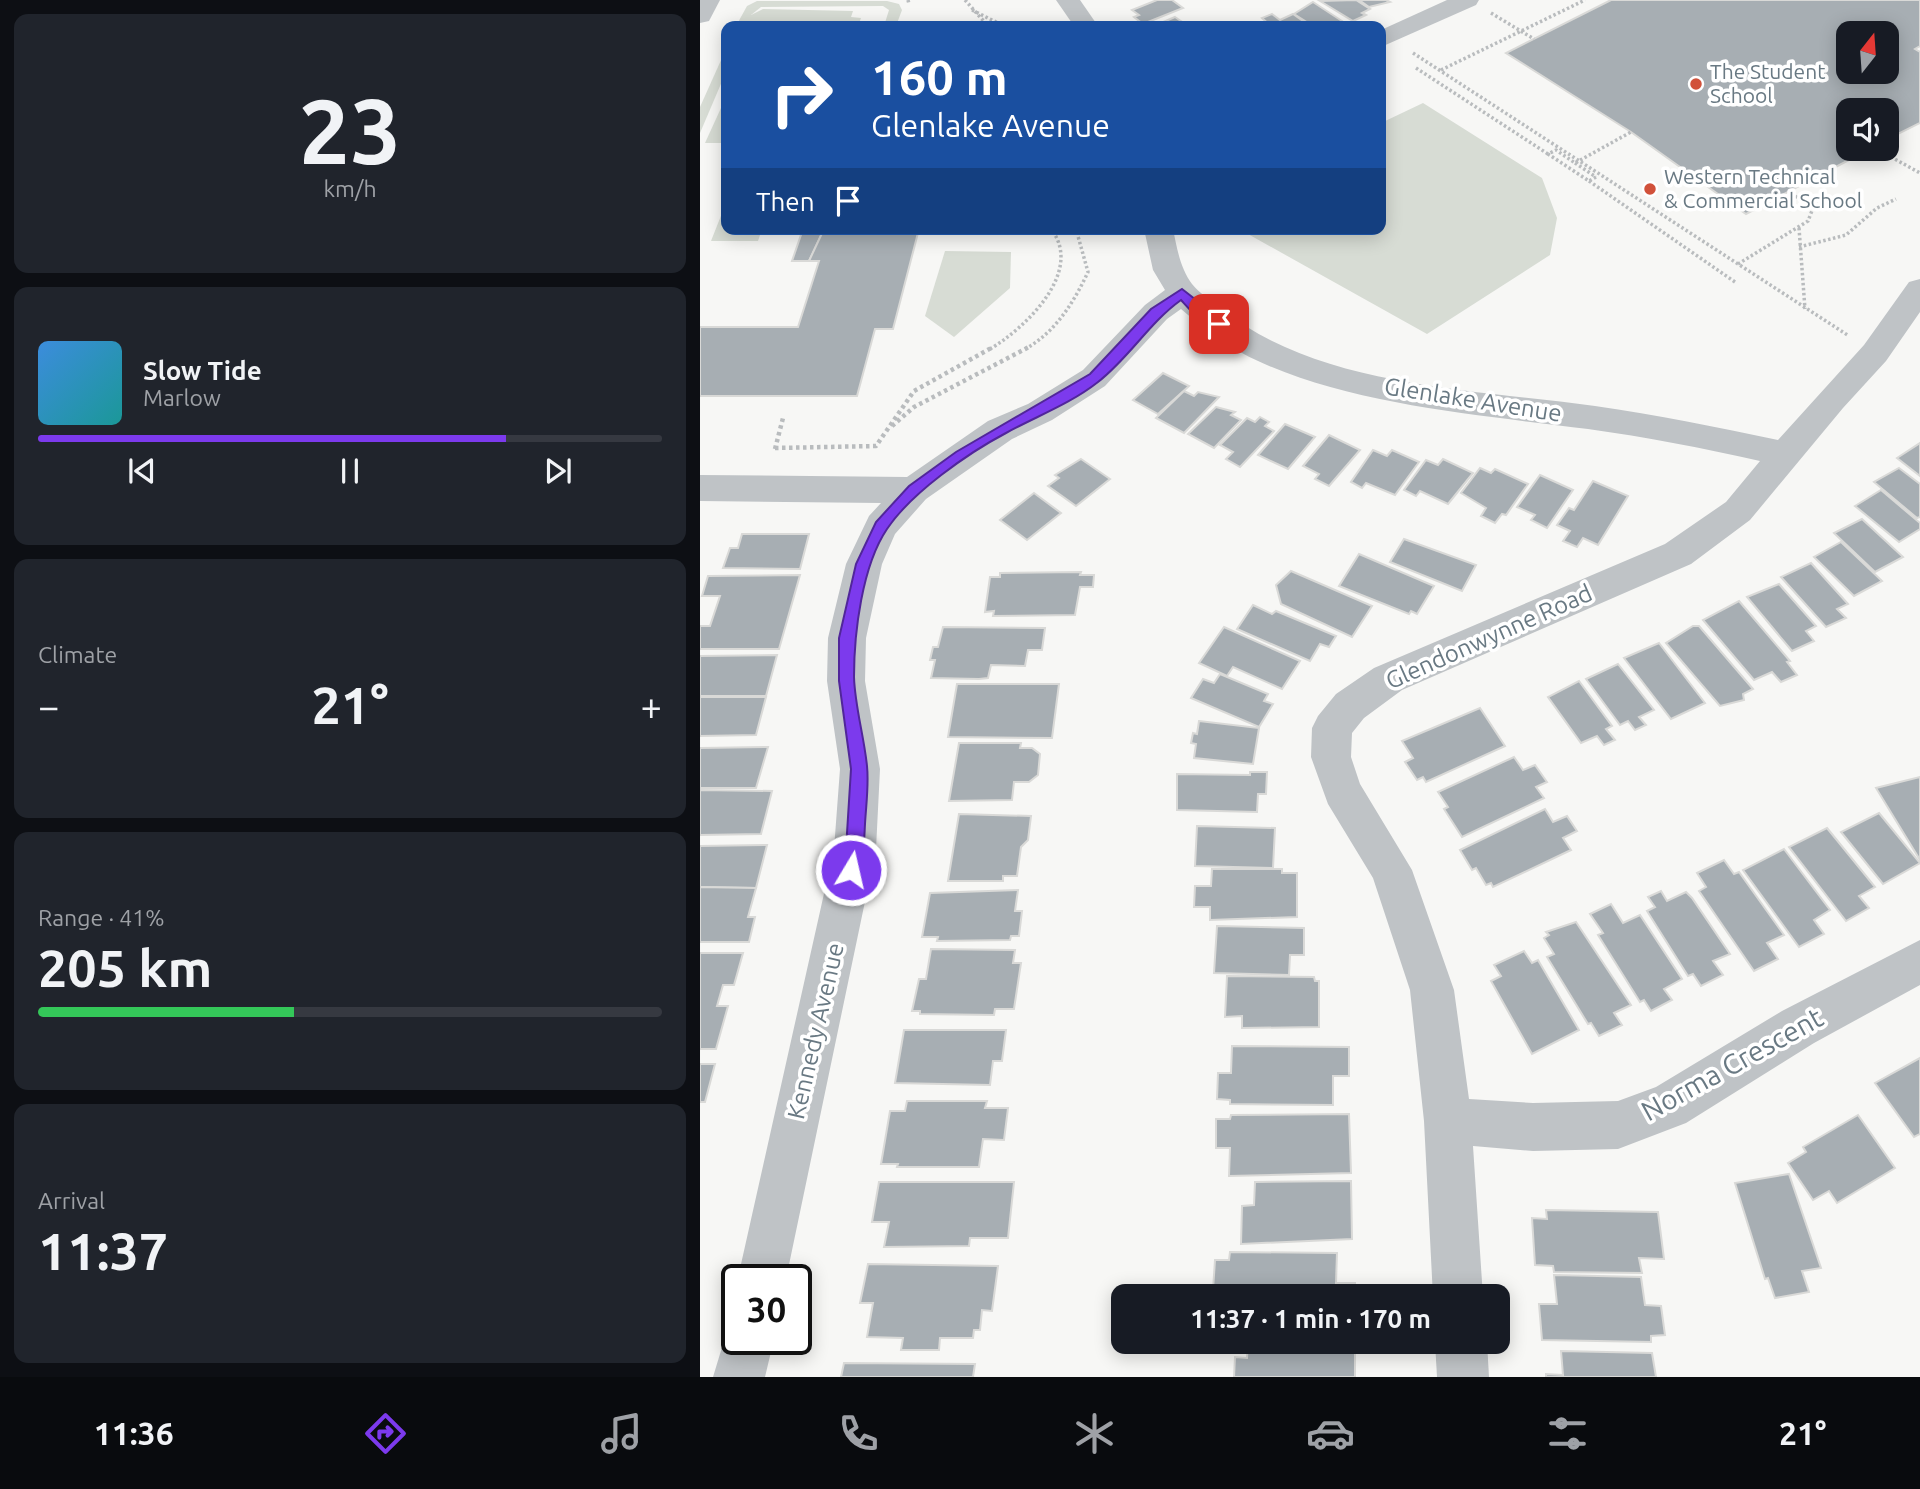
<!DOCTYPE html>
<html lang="en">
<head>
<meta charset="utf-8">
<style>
	:root { --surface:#171b24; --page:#20242c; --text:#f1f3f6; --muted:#9ea1a6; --line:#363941; --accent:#7c3aed }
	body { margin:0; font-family:Ubuntu,sans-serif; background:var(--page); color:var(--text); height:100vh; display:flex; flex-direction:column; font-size:26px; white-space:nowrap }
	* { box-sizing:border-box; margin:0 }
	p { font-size:23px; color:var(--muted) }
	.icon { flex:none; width:38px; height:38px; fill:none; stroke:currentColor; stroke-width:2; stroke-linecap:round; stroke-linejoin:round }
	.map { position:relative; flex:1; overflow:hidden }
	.details { display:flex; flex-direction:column; gap:14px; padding:14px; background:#0d0f14; width:700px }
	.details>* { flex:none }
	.top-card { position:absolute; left:21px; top:21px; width:665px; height:214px; border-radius:14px; box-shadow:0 4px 18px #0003; background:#1a4fa0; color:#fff; overflow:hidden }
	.needle { width:46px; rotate:17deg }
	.controls { position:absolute; left:1136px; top:21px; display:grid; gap:14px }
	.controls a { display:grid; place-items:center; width:63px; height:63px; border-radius:14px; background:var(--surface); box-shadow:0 4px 18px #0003; font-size:35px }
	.speed { position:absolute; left:21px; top:1264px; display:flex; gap:14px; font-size:35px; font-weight:700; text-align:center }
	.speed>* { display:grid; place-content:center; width:91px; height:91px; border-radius:50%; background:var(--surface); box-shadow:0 4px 18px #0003; line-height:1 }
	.speed .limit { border:4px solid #111; border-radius:10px; background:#fff; color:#111 }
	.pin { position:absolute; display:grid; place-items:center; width:60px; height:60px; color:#fff; margin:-30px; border-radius:14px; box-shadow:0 4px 10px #0006 }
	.me { position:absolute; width:77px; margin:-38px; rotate:9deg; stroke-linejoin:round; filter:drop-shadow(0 0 5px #0008) }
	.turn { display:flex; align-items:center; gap:24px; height:147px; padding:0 35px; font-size:32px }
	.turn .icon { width:91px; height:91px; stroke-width:2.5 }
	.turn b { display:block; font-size:49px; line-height:60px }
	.then { display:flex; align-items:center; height:66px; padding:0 35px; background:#0003; gap:14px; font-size:26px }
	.big { font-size:52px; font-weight:700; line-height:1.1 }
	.details .widget { flex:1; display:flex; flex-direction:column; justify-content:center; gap:10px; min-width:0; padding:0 24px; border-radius:14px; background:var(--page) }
	.details .dial { align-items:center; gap:0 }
	.dial b { font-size:91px; line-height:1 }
	.song { display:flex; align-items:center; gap:21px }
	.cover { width:84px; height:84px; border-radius:10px; background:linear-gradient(135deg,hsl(210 70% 55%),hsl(180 70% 35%)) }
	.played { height:7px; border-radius:4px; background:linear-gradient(90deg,var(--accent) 75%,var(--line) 75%) }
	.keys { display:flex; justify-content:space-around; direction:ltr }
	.heat { display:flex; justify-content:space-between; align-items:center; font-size:38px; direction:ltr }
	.charge { height:10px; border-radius:5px; background:linear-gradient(90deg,#34c759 41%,var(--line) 0) }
	.trip { position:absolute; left:411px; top:1284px; width:399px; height:70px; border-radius:14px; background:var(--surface); box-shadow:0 4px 18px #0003; font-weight:700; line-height:70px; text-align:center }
	.tabs { display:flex; height:112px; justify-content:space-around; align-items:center; background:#090b0e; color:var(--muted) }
	.tabs .icon { width:49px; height:49px }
	.tabs .selected { color:var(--accent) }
	.tabs b { font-size:32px; color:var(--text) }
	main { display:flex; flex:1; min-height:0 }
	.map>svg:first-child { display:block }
	.green { fill:#d7dcd4 }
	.building { fill:#a7aeb3; stroke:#d9d9d7; stroke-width:2; fill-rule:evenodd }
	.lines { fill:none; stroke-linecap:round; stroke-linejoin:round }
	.path-far1 { stroke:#b9bcbe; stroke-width:3.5; stroke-dasharray:2.5 2.5; stroke-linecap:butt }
	.path { stroke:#b9bcbe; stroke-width:4.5; stroke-dasharray:3.5 3.5; stroke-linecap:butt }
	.minor { fill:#bfc3c6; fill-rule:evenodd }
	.tertiary { fill:#bfc3c6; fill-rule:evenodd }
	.route { fill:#7c3aed; stroke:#51269a; stroke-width:2 }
	.poi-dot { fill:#d1513a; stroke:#fff; stroke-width:2.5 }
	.labels { text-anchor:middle; stroke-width:7; stroke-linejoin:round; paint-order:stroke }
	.far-poi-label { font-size:21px; fill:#697983; stroke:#fff; text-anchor:start }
	.street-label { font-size:24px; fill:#697983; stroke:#fff }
	.near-street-label { font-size:28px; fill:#697983; stroke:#fff }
</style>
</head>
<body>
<main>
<section class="details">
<div class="widget dial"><b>23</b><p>km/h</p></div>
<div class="widget">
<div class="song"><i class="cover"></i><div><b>Slow Tide</b><p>Marlow</p></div></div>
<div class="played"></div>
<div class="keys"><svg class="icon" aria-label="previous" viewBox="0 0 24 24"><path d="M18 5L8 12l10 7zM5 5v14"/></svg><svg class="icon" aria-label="pause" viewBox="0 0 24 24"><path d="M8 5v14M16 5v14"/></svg><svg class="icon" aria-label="next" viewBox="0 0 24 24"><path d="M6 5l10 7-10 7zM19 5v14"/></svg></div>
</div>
<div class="widget"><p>Climate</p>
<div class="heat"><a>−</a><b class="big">21°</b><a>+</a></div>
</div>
<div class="widget"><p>Range · 41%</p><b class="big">205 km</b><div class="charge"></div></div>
<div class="widget"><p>Arrival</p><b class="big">11:37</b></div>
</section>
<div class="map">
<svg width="1220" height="1377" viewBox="0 0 1220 1377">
	<rect width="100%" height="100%" fill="#f7f7f5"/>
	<!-- green -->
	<g class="green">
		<polygon points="57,1 187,1 199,4 202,10 196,26 184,26 189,10 183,6 61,7 51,15 63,9 153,11 151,17 161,18 158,26 36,26 47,6"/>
		<polygon points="26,49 26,72 0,133 0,107"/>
		<polygon points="26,97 26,143 5,143"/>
		<polygon points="723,103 842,178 857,218 850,255 727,334 539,229 681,229 681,123"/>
		<polygon points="26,203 26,229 62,229 58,241 11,241"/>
		<polygon points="245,251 311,252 310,288 254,337 225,316"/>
	</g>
	<!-- building -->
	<g class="building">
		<polygon points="457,0 472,0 483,8 443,24 434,17 439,15 432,10"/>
		<polygon points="656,0 670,9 662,13 666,15 653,21 620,1"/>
		<polygon points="659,0 686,0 690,2 669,7"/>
		<path d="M911,0H1220V46L1215,49L1220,52V123L1186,140V110H1148V149H1170L1046,214L931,132L806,53ZM1148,33H1186V72H1148Z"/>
		<polygon points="613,2 648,25 613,26 594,14"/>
		<polygon points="572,14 580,20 593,14 610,26 571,26 562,18"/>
		<polygon points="475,17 488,26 454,26"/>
		<polygon points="103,229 124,229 109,261 92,261"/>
		<polygon points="124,229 219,229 193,329 175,329 157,396 0,396 0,327 98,327 119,261 109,261"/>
		<polygon points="463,373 489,386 458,414 433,400"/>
		<polygon points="484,391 494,396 498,392 519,397 484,433 456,418"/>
		<polygon points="516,407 535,412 531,415 541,420 514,448 488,434"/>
		<polygon points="560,417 569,422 565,426 574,431 540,467 526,459 533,452 520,445 547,418 555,422"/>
		<polygon points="585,424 615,437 588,469 558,455"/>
		<polygon points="629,435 660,450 629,486 615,479 619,474 603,466"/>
		<polygon points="1220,443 1220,476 1197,458"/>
		<polygon points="673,450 687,456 692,450 719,462 695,495 666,483 662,488 651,482"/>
		<polygon points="381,459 410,479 376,506 348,486 359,478 355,475"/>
		<polygon points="743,459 773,473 748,504 720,491 716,496 704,490 726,460 738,465"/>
		<polygon points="780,468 791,473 795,469 828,484 806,515 802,514 795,523 781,516 786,508 761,493"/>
		<polygon points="1199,468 1220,484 1220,517 1217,518 1174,482"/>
		<polygon points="840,475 873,490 847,528 831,520 835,515 817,507"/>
		<polygon points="893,481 928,496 898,545 883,538 877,547 863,541 870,531 857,525 869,508 874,510"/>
		<polygon points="1181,490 1220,523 1220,529 1199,542 1155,506"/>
		<polygon points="334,493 361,513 327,540 300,520"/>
		<polygon points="1162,519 1203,557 1175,572 1134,533"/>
		<polygon points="42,534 109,534 100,569 23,568 30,548 38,548"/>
		<polygon points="704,539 776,565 762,591 690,562"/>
		<polygon points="1141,542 1182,581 1154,596 1114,557"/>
		<polygon points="659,554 734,586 717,614 711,611 709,614 639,586"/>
		<polygon points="1111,563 1148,604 1137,609 1146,618 1126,627 1081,577"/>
		<polygon points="591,571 672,606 652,637 581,604 576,585"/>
		<polygon points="381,572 380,575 394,575 393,587 380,587 375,615 293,616 294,611 285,612 290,577 300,577 300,573"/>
		<polygon points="100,575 79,649 0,649 0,626 10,626 20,596 2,596 8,576"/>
		<polygon points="1079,584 1116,626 1106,631 1114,641 1092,651 1047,597"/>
		<polygon points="1039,601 1090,661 1087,662 1097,675 1081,682 1072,672 1054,680 1003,620"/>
		<polygon points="553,605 572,614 576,611 636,636 629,647 620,644 610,661 537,629"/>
		<polygon points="993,626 999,626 1053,689 1043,694 1044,700 1020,706 966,643"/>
		<polygon points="243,627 345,628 342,650 328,650 325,666 291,665 288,678 279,679 231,678 235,660 230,660 233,647 238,647"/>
		<polygon points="524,627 600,661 582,689 533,667 527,676 499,663"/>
		<polygon points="959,643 1005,703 971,719 924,658"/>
		<polygon points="77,655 66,696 0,696 0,656"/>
		<polygon points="918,664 954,710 939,717 946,725 935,730 928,721 920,725 886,679"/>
		<polygon points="520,674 568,694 564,701 573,704 559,727 491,698 503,679 514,683"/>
		<polygon points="879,681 912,726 906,729 915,740 904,745 897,736 881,743 848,697"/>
		<polygon points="257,684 359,684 352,738 248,737"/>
		<polygon points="0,697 66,697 56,735 0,736"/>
		<polygon points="780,708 805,746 726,782 723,777 717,780 705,762 713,758 702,741"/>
		<polygon points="499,721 559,728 553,764 494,758 496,744 491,743 493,733 497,734"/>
		<polygon points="259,743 321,743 320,748 332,748 340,754 338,775 329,782 314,782 312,800 249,801"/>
		<polygon points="68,747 56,788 0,788 0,748"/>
		<polygon points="814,757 823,770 835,765 847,782 836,787 844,798 762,837 744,809 748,807 738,792"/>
		<polygon points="550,772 567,772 566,794 558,794 557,812 477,810 477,774 550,775"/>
		<polygon points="1220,777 1220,860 1176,788"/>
		<polygon points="0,790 72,791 61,834 0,835"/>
		<polygon points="845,809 853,822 867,816 877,831 863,838 871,850 793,887 791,883 786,885 776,868 772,870 760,850"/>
		<polygon points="1179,813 1220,863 1183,884 1141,832"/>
		<polygon points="259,814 331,816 328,840 321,847 317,876 303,876 303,881 248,881"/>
		<polygon points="497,826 575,828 573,868 495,866"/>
		<polygon points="1127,828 1175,887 1159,896 1169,908 1146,921 1089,847"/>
		<polygon points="67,845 56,888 0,887 0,846"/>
		<polygon points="1084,849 1130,910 1114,920 1124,934 1099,947 1043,870"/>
		<polygon points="1024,860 1034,874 1039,872 1084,935 1067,943 1078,959 1054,971 999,891 1006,887 997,873"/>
		<polygon points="512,869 582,869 582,873 597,873 597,917 510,920 510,907 494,907 495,886 511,886"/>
		<polygon points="0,887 56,888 48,917 55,917 49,942 0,942"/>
		<polygon points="318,890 315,911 322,911 319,936 311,936 310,940 237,941 238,937 222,937 230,893"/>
		<polygon points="961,891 967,901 986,892 992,898 1030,954 1013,961 1023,975 1001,986 993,974 988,976 947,911 955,907 948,897"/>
		<polygon points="911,904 923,923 940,915 982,979 964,989 972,1000 951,1011 944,1000 940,1002 898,935 903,933 890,914"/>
		<polygon points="876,922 931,1005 914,1013 922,1025 899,1036 891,1023 888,1024 847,957 854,954 844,938 849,935 846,932"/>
		<polygon points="517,926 604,928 604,955 590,955 589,975 514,973"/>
		<polygon points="231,949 315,950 313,963 321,963 314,1009 295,1009 294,1015 220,1014 220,1011 212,1011 219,979 226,979"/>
		<polygon points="824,951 832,963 838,960 879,1030 832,1054 791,981 801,976 794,965"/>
		<polygon points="0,953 43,953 34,985 23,985 17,1006 28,1006 16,1049 0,1049"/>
		<polygon points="527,976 614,977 615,981 619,981 619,1027 542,1028 542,1016 525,1017"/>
		<polygon points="204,1030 306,1030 302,1061 293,1061 290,1085 195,1083"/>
		<polygon points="532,1046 649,1047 649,1076 633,1076 633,1105 530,1104 530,1100 517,1099 518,1073 531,1073"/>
		<polygon points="1220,1058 1220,1134 1214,1137 1175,1083"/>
		<polygon points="0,1064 15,1064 5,1102 0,1102"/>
		<polygon points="207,1101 287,1101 285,1108 308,1108 304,1140 283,1139 279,1167 197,1167 198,1164 181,1164 190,1111 205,1111"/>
		<polygon points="649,1114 651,1173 529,1176 530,1148 516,1148 516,1119 530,1119 531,1115"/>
		<polygon points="1158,1115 1195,1168 1137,1203 1129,1191 1113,1200 1088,1163 1106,1152 1103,1147"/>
		<polygon points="1089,1174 1121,1268 1102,1271 1109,1292 1075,1298 1068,1278 1065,1279 1035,1183"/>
		<polygon points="651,1181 652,1239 541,1244 542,1206 554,1205 555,1182"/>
		<polygon points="179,1182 314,1182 308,1238 270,1238 269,1246 184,1247 189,1222 172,1222"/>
		<polygon points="846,1210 958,1212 964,1259 939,1258 942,1273 854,1272 853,1266 835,1265 832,1218 847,1219"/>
		<polygon points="530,1252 637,1253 636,1283 655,1283 655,1297 528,1297 528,1290 513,1290 515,1260 529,1260"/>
		<polygon points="168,1264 298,1266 292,1311 282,1310 280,1330 274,1330 273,1338 240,1338 239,1350 201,1350 203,1338 167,1337 173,1303 160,1303"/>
		<polygon points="854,1275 941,1277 945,1305 961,1306 965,1335 951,1336 951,1342 842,1340 839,1304 857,1304"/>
		<polygon points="548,1342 655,1342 655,1377 534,1377 535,1357 547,1358"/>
		<polygon points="861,1351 952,1353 956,1377 846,1377 846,1374 863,1375"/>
		<polygon points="144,1363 275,1364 273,1377 141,1377"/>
	</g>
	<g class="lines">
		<!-- path-far1 -->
		<g class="path-far1">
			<polyline points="208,0 209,4"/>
			<polyline points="265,0 288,26"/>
			<polyline points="272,10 304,26"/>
			<polyline points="791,13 834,39"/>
			<polyline points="713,53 1149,336"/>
			<polyline points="716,68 848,154"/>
			<polyline points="741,70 885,0"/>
			<polyline points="1182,152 1220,173"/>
			<polyline points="875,163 896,177"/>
			<polyline points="896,177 889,181 848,154 856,150 875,163 931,132"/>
			<polyline points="889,181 1035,282"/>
			<polyline points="1099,228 1105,309"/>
			<polyline points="1099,247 1146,235 1177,208 1196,199"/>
			<polyline points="1038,264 1108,221 1113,208 1095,196"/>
			<path d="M290,349C324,329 385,272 351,229"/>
			<path d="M325,349C355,333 374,302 388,272L376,229"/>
		</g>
		<!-- path -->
		<g class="path">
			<polyline points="192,426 214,407 329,347"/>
			<polyline points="75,448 176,446 214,391 293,347"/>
			<polyline points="75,449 83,418"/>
		</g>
		<!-- minor -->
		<g class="minor">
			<polygon points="356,0 380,0 398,26 374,26"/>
			<polygon points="747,0 779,0 776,5 681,47 681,30"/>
			<path d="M444,229H473C477,248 480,268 492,284C499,293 511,300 520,308C619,388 775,389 895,406C957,415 1017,427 1078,440L1164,345L1209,282L1220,279V312L1186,361L1143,408L1050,520L991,564L702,690L664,718L652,733L651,757L660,784L712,870L754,990L769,1099L833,1103L918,1101L956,1087L1082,1011L1220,940V985L1114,1043L986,1123L918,1149L833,1151L773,1146L783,1297H733L724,1121L710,990L673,878L628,804L611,757L612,728L618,716L636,694L674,668L965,544L1026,502L1060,461C1003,448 946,437 888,429C774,414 610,403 514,336C503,328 492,318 481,309L467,319L405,386L352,420L312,439L226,499L195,534L182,564L166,638L165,681L180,769L176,849L86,1279L37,1282L134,849L140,769L127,681L128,638L146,564L169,516L181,503L0,501V475L207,477L288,421L328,404L383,370L445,305L465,290L453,270Z"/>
			<polygon points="37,1318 37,1339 74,1339 65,1377 13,1377 30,1321"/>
			<polygon points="735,1342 787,1342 789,1377 737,1377"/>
		</g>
		<!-- tertiary -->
		<polygon class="tertiary" points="0,0 20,0 9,21 0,23"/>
	</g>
	<!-- route -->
	<path class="route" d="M482,289L523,321V327C506,330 491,311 481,300C449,323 429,358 398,382C370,404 337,416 306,433C268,453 211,493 187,529C162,566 154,633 154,677C155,707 164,736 167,766C169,785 166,805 165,824C164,842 164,860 157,876H145L142,870L146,849L151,769L139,681V638L156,564L176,522L209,486L256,452L390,374L451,309Z"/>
	<!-- markers -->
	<g class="poi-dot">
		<circle cx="996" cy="84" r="7"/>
		<circle cx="950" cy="189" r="7"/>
	</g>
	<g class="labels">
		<!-- far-poi labels -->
		<g class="far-poi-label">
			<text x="1010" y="79">The Student<tspan x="1010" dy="24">School</tspan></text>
			<text x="964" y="184">Western Technical<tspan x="964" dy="24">&amp; Commercial School</tspan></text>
		</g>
		<!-- street labels -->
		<g class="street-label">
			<text transform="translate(773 400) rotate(9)" y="8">Glenlake Avenue</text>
			<text transform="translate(789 637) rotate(-24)" y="8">Glendonwynne Road</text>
			<text transform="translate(116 1031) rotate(-77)" y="8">Kennedy Avenue</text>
		</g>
		<!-- near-street labels -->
		<g class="near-street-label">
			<text transform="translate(1032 1064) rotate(-29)" y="10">Norma Crescent</text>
		</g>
	</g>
</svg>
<div class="controls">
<a><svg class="needle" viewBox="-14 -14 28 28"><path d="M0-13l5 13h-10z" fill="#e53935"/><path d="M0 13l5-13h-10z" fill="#9ea1a6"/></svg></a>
<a><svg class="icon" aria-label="sound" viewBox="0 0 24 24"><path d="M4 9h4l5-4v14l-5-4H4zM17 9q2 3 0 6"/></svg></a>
</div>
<div class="speed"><div class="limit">30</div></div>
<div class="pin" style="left:519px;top:324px;background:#d93025"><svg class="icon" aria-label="arrive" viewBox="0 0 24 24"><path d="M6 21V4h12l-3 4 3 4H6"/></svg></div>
<svg class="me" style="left:151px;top:870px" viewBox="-20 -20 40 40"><circle r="17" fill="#7c3aed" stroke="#fff" stroke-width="3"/><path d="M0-11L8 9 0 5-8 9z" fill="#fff"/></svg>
<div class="trip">11:37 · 1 min · 170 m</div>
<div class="top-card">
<div class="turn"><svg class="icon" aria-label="right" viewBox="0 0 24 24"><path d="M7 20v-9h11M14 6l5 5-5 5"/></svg><div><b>160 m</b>Glenlake Avenue</div></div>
<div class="then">Then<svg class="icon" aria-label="arrive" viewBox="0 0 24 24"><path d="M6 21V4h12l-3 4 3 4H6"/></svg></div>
</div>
</div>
</main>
<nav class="tabs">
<b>11:36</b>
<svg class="icon selected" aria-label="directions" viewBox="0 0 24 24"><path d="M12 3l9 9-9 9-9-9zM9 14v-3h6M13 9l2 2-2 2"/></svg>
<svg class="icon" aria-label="music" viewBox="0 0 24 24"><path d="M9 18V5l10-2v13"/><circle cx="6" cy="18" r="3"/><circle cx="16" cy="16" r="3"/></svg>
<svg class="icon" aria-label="phone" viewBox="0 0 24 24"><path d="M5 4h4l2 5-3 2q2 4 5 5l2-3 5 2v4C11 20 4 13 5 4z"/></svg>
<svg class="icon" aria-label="climate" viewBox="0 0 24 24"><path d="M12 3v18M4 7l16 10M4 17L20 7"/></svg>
<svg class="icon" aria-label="car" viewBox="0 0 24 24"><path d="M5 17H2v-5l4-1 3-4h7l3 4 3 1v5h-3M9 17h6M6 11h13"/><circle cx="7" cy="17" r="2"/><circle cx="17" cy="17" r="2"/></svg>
<svg class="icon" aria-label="filters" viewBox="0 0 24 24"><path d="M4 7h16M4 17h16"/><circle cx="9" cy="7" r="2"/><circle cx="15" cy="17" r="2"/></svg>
<b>21°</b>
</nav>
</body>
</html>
